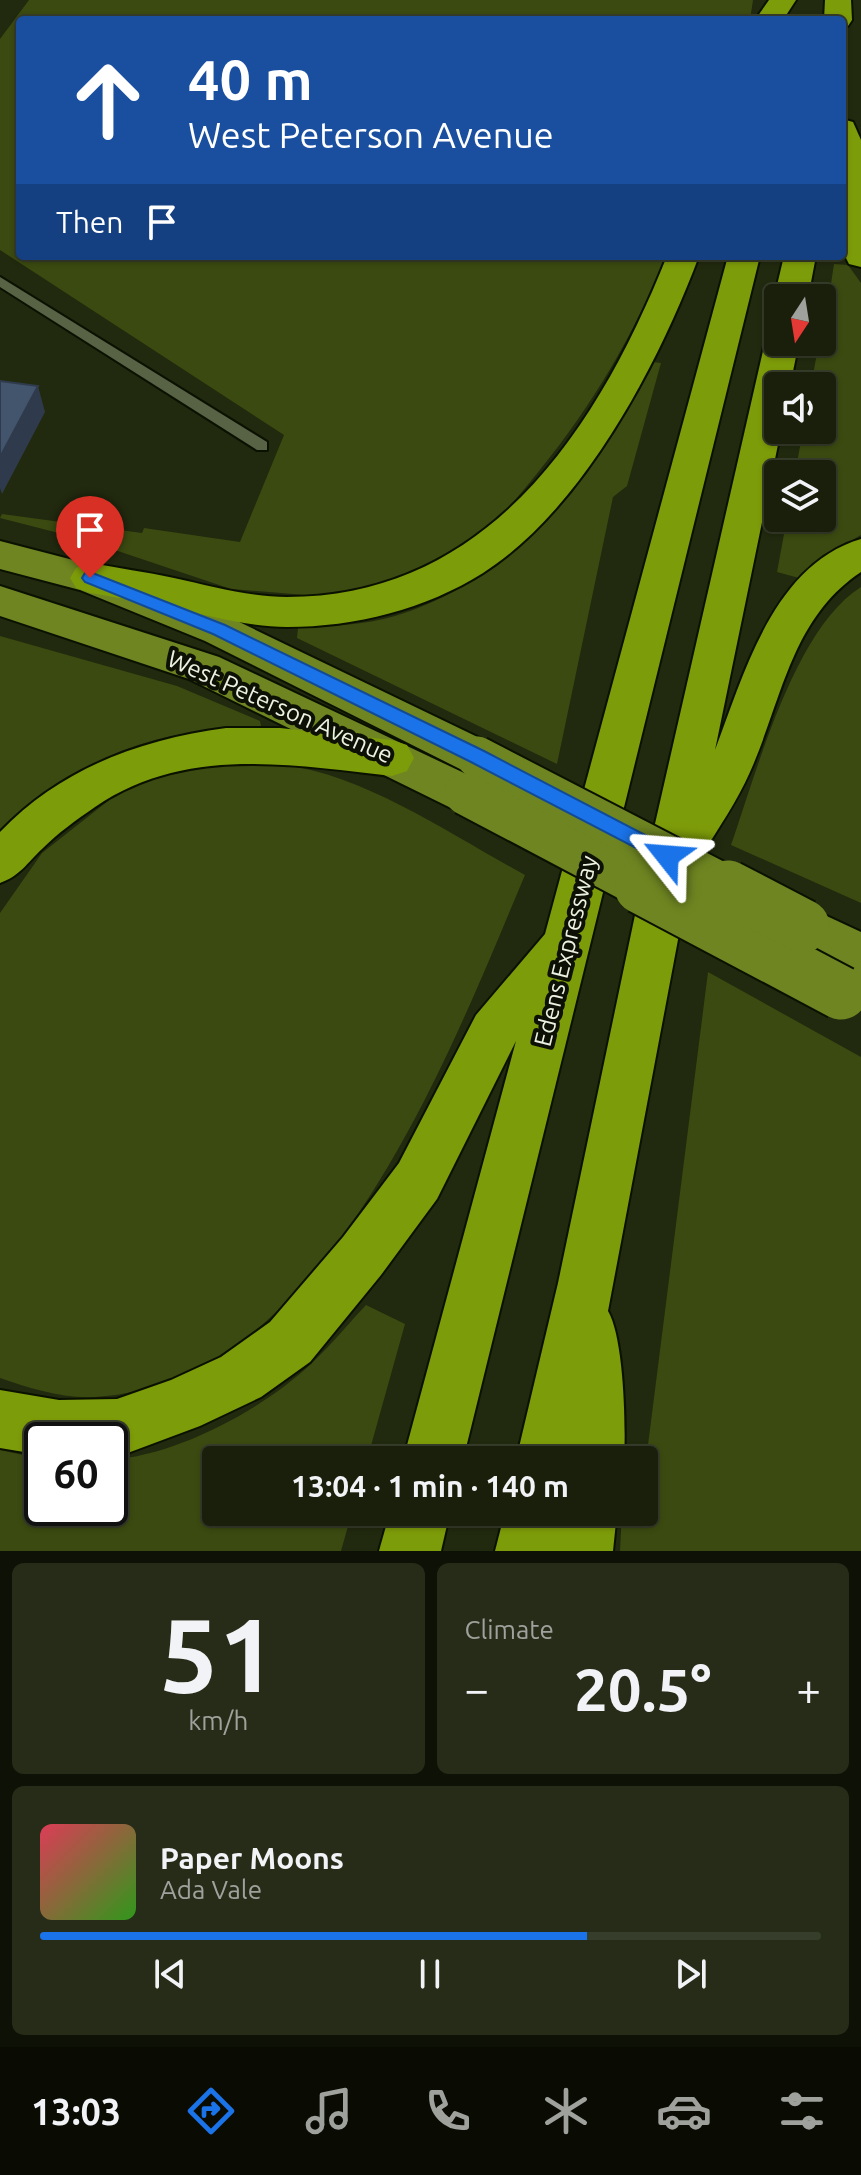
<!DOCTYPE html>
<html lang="en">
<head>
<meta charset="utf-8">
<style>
	:root { --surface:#191f0a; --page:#262c18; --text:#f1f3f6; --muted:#9fa29c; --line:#373d2b; --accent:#1a73e8 }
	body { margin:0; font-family:Ubuntu,sans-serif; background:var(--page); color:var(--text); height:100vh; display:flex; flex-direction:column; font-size:30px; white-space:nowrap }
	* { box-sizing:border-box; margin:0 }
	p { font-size:26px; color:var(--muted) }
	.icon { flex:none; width:44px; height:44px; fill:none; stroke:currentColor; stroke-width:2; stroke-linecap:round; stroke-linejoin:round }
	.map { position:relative; height:1551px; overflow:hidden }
	.sheet { display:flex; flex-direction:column; gap:12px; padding:12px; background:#0e1106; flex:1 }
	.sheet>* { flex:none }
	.top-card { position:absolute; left:16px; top:16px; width:830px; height:244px; border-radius:8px; box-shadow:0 2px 6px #0004,0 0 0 2px var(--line); background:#1a4fa0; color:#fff; overflow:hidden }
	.needle { width:52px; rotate:192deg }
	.fabs { position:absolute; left:764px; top:284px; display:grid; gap:16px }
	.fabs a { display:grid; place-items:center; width:72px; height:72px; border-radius:8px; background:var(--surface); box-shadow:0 2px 6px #0004,0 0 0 2px var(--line); font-size:40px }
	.speed { position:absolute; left:24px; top:1422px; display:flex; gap:16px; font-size:40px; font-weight:700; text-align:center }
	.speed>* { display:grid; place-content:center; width:104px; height:104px; border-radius:50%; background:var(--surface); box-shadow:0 2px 6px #0004,0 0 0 2px var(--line); line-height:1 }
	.speed .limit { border:4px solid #111; border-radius:12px; background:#fff; color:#111 }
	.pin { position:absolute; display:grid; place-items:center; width:68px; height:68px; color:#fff; margin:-82px -34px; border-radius:50% 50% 50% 0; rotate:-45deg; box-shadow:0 0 8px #0007 }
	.pin .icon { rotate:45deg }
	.me { position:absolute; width:88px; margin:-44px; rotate:298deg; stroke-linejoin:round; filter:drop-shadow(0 0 6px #0008) }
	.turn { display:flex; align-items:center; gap:28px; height:168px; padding:0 40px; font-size:36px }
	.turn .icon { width:104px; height:104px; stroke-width:2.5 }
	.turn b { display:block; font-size:56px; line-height:68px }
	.then { display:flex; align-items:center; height:76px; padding:0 40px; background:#0003; gap:16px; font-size:30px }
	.big { font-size:60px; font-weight:600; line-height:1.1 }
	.sheet .card { flex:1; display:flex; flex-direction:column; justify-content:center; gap:12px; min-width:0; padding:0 28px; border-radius:12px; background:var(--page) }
	.sheet .dial { align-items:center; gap:0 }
	.dial b { font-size:104px; line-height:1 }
	.song { display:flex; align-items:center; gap:24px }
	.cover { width:96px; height:96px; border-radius:12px; background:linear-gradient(135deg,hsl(350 70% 55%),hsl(110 70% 35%)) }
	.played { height:8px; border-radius:4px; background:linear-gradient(90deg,var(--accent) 70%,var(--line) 70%) }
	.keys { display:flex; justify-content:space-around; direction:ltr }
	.heat { display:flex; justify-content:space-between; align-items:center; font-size:44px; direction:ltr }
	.sheet .tiles { flex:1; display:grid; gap:12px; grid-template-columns:1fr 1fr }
	.card:last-child { grid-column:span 2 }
	.trip { position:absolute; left:202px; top:1446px; width:456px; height:80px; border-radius:8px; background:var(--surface); box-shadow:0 2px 6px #0004,0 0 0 2px var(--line); font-weight:600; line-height:80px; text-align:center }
	.tab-bar { display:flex; height:128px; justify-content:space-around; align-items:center; background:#0a0c04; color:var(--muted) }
	.tab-bar .icon { width:56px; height:56px }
	.tab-bar .on { color:var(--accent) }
	.tab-bar b { font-size:36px; color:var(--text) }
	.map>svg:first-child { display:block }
	.green { fill:#3b4a10 }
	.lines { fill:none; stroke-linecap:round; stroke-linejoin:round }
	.lane-casing { stroke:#0b1100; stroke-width:4 }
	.primary-casing { stroke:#0b1100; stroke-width:4 }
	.highway-casing { stroke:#0b1100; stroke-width:4 }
	.lane { fill:#586245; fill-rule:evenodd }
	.primary { fill:#6e8521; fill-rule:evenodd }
	.highway { fill:#7d9c09; fill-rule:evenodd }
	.primary-bridge-far1-casing { stroke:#0b1100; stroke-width:45; stroke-linecap:butt }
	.primary-bridge-casing { stroke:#0b1100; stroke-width:57; stroke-linecap:butt }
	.primary-bridge-far1 { stroke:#6e8521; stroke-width:41 }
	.primary-bridge { stroke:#6e8521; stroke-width:53 }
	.shaded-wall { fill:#2f3b4c }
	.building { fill:#43546d; stroke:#2f3b4c; stroke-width:2 }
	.route { fill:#1a73e8; stroke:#114b97; stroke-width:2 }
	.labels { text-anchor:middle; stroke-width:8; stroke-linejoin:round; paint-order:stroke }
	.street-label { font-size:24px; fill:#ecf2e2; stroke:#0d1005 }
</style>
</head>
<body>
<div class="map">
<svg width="861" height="1551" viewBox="0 0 861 1551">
	<rect width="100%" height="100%" fill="#21290e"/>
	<!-- green -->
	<g class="green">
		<path d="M29,0H753L750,20H20V256H666C634,334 593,405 539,471C519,496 498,522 471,541C423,575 364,594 306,599L305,595L231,589L82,539L0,518L2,514L142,533L144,528L240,542L284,435L0,250V39Z"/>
		<polygon points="834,264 848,265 861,283 861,535 833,551 799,578 777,572 787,518 822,518 822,474 795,474 803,430 822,430 822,386 811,386 819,342 822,342"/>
		<path d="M653,362L661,363L627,486L613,497L557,764L297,638L298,628C331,626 364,625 395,616C524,577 586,468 653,362Z"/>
		<path d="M861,587V903L731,845C757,771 794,629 861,587Z"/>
		<path d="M0,636L177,686L260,721L261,726C195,728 121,740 67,781C43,798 22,818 0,836Z"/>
		<path d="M235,762C252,763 268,763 285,765C367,776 453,836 525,875C449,1054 326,1385 95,1397C62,1399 30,1388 0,1378V913L42,853L132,782Z"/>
		<polygon points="708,972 861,1057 861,1551 620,1551 622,1512 644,1512 644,1460 634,1460 647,1453"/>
		<path d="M366,1305L405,1324L367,1460H216V1512H352L341,1551H0V1450L42,1459V1508H110V1460C178,1455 262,1410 312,1363C331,1345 348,1324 366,1305Z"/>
	</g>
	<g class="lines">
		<defs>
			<polygon id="lane" points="0,277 267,442 267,450 257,450 0,287"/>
			<g id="primary">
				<polygon points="0,541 104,568 233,619 492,744 499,757 492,770 477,775 462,770 205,641 80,590 0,569"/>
				<polygon points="0,586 219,657 481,781 487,794 481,807 465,812 449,807 189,679 0,616"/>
				<polygon points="803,905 861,932 861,977 786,941 779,926 786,911"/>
			</g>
			<g id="highway">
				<polygon points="769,0 796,0 783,20 755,20"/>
				<polygon points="825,0 851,0 852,20 848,26 842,27 842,20 824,20"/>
				<polygon points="842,119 853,122 861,140 861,267 849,264 842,250"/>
				<path d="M667,256H699C659,363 583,509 483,573C426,609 355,627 287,627C249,627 211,616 174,608C146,602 118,598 90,593L76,588L70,578L76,568L90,563C118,568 146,572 174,578C211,586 249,597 287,597C490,597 599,426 667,256Z"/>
				<polygon points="728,256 760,256 463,1460 403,1460 516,1041 437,1199 381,1275 310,1362 261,1397 200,1426 117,1457 110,1457 110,1440 42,1440 42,1455 0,1448 0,1390 59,1400 117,1399 171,1380 221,1357 270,1322 343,1237 399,1163 476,1015 545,934"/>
				<polygon points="784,256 816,256 808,298 778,298 778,304 774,298"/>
				<path d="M778,332V342H799L790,386H778V430H781L715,750C744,674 773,565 861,539V572C791,618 782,701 750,772C737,802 718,828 701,857L693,860L608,1311C624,1338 626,1426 624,1460H516L558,1283L644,872L765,342L770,334Z"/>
				<path d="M226,728H280L392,740L407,745L414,758L407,771L392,776C291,765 185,745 95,807C76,820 58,833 42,849C27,863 20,876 0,883V832C60,769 141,739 226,728Z"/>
				<polygon points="390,1512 450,1512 441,1551 379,1551"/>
				<polygon points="505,1512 617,1512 613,1551 495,1551"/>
			</g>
		</defs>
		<!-- lane casing -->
		<use href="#lane" class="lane-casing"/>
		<!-- primary casing -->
		<use href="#primary" class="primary-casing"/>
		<!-- highway casing -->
		<use href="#highway" class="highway-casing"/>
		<!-- lane -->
		<use href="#lane" class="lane"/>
		<!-- primary -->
		<use href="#primary" class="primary"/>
		<!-- highway -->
		<use href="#highway" class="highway"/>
		<defs>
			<g id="primary-bridge-far1">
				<polyline points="477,757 732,889"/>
				<polyline points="465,794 645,889"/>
			</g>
			<g id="primary-bridge">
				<polyline points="641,887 841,993"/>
				<polyline points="728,887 803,926"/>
			</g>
		</defs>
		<!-- primary-bridge-far1 casing -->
		<use href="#primary-bridge-far1" class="primary-bridge-far1-casing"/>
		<!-- primary-bridge casing -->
		<use href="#primary-bridge" class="primary-bridge-casing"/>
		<!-- primary-bridge-far1 -->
		<use href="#primary-bridge-far1" class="primary-bridge-far1"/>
		<!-- primary-bridge -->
		<use href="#primary-bridge" class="primary-bridge"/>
	</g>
	<!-- shaded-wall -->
	<polygon class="shaded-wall" points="38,386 45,412 2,494 0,488 0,457"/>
	<!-- building -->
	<polygon class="building" points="0,381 38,386 0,457"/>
	<!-- route -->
	<polygon class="route" points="90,572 225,625 484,751 674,850 677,856 674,861 661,861 471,762 213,634 85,582 82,578 85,573"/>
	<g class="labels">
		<!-- street labels -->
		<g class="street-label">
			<text transform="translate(280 707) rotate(24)" y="8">West Peterson Avenue</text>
			<text transform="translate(566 951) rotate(-76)" y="8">Edens Expressway</text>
		</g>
	</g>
</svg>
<div class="fabs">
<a><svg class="needle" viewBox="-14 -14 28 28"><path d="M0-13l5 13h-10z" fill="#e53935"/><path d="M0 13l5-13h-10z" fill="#9fa29c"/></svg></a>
<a><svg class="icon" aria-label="sound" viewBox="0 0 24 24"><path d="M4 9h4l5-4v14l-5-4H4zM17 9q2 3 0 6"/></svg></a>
<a><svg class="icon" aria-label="layers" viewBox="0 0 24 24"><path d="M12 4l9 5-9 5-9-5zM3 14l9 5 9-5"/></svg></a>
</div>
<div class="speed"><div class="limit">60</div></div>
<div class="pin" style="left:90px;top:578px;background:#d93025"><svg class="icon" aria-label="arrive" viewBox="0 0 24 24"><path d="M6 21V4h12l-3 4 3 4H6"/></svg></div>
<svg class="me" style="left:667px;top:856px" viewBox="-20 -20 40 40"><path d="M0-17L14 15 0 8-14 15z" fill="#1a73e8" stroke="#fff" stroke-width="4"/></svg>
<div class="trip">13:04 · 1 min · 140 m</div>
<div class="top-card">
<div class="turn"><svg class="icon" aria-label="ahead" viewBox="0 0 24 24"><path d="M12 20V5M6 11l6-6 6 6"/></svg><div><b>40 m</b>West Peterson Avenue</div></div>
<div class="then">Then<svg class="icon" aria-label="arrive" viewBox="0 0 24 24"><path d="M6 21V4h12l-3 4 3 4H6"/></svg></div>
</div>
</div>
<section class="sheet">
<div class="tiles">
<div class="card dial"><b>51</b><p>km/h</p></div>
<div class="card"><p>Climate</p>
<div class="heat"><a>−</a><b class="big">20.5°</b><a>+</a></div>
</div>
<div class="card">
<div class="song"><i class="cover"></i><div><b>Paper Moons</b><p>Ada Vale</p></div></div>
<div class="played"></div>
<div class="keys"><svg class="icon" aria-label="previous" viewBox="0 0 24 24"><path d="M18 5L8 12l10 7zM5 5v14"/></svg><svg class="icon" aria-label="pause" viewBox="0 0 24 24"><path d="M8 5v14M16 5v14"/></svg><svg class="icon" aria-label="next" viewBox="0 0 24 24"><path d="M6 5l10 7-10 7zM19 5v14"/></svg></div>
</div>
</div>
</section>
<nav class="tab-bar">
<b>13:03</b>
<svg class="icon on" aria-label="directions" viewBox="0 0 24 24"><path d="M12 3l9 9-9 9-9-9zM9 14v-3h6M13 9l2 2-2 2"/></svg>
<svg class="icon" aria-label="music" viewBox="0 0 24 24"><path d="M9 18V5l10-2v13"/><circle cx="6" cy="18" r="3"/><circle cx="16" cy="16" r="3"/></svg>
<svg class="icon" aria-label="phone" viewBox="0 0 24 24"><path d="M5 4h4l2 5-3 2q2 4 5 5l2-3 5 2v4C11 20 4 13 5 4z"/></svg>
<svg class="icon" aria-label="climate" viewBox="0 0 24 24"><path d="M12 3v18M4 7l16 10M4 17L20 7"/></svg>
<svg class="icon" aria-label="car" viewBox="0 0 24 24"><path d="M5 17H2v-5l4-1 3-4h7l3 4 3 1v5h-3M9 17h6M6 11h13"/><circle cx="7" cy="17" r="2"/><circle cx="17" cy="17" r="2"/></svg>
<svg class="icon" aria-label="filters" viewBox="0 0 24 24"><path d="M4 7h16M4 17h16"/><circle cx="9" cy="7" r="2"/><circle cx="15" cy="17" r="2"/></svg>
</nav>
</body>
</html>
